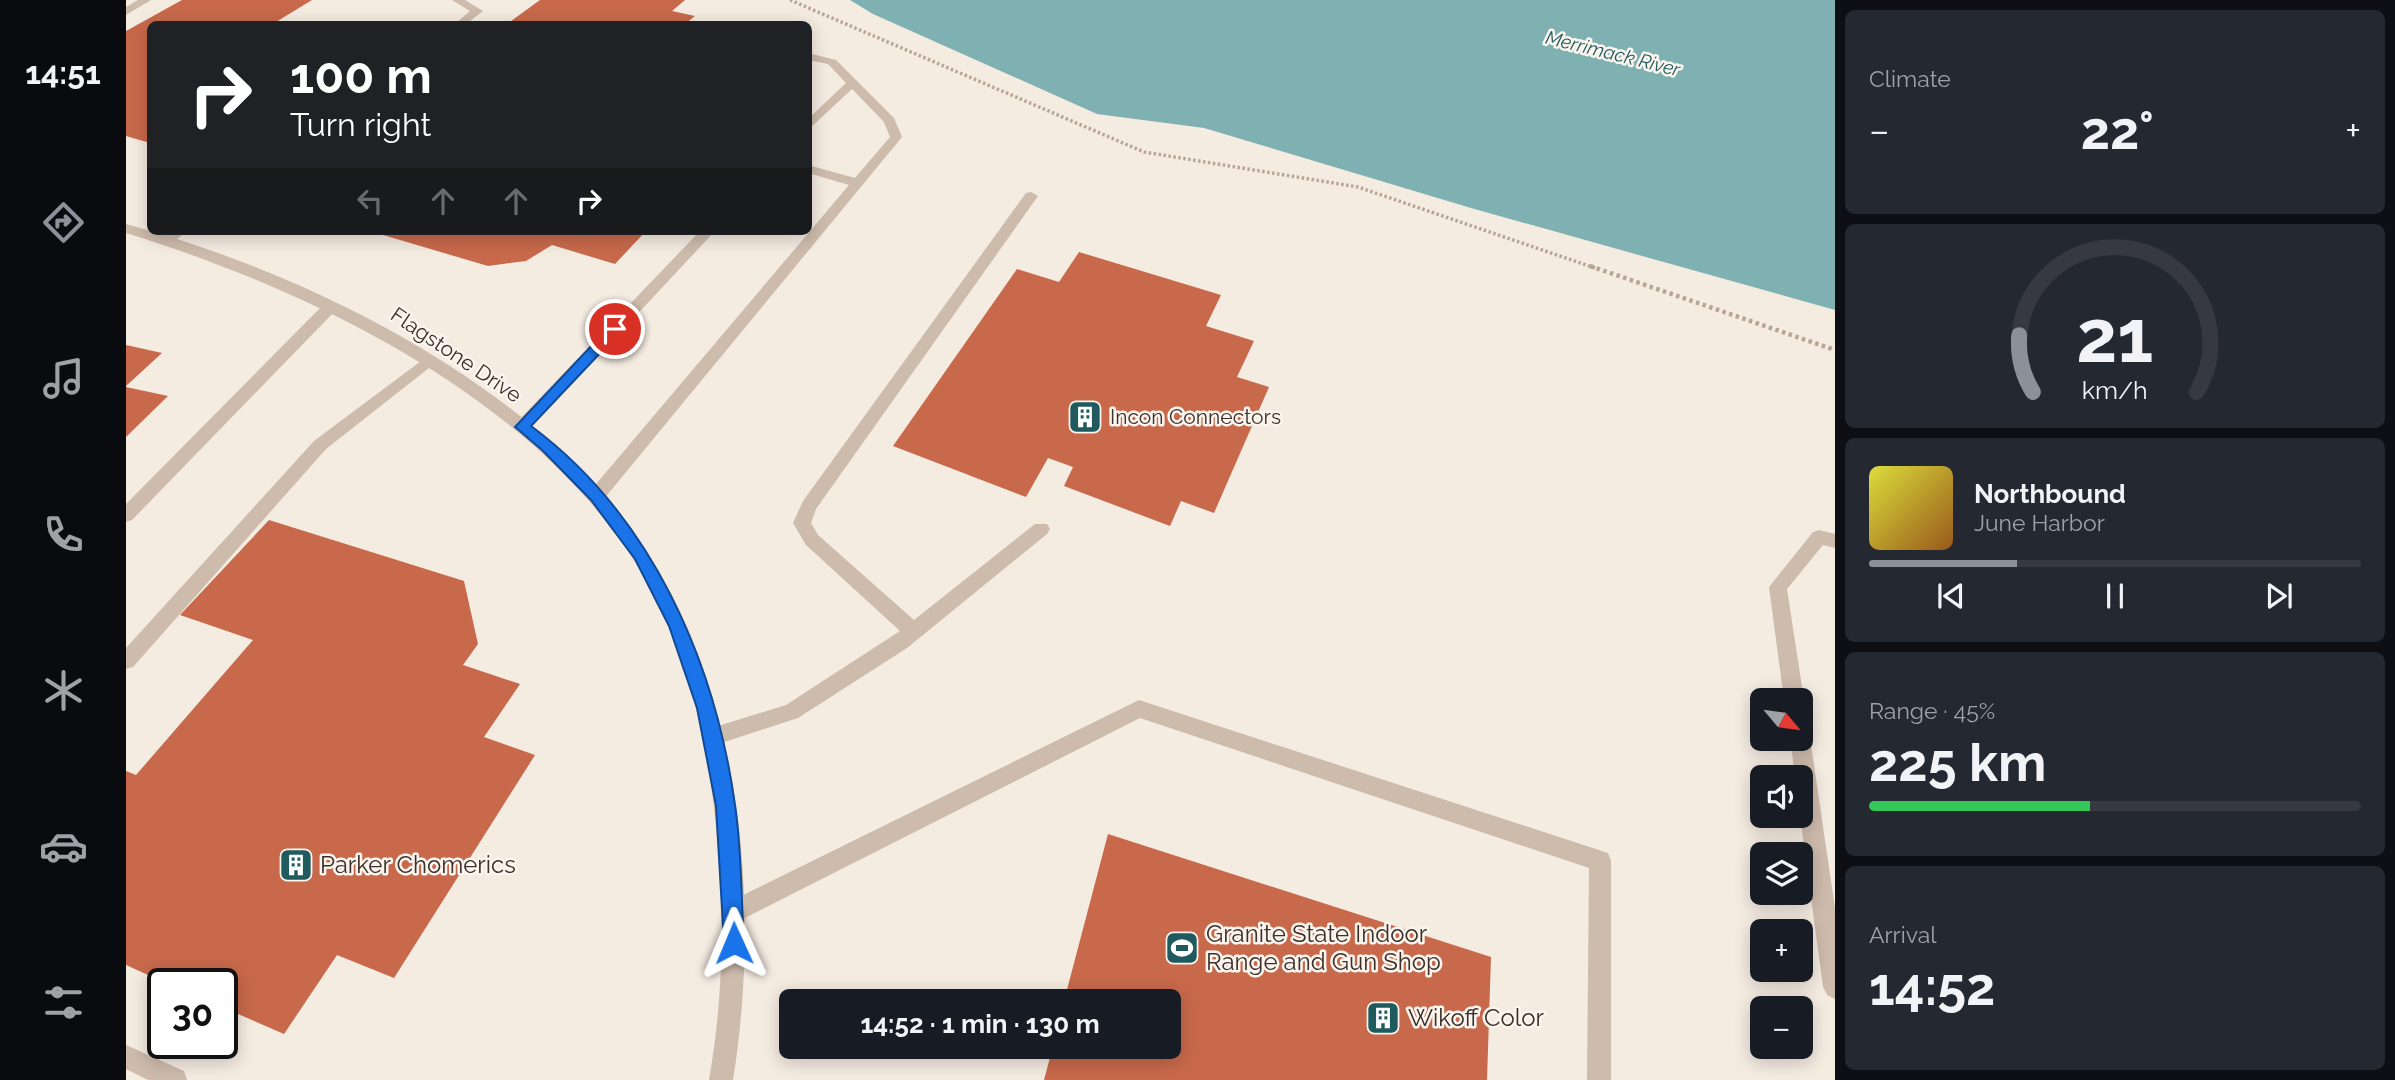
<!DOCTYPE html>
<html lang="en">
<head>
<meta charset="utf-8">
<style>
	:root { --surface:#171b24; --page:#242831; --text:#f1f3f6; --muted:#9ea1a6; --line:#363941; --accent:#8c9099 }
	body { margin:0; font-family:Raleway,sans-serif; background:var(--page); color:var(--text); height:100vh; display:flex; flex-direction:column; font-size:26px; white-space:nowrap }
	* { box-sizing:border-box; margin:0 }
	p { font-size:23px; color:var(--muted) }
	.icon { flex:none; width:38px; height:38px; fill:none; stroke:currentColor; stroke-width:2; stroke-linecap:round; stroke-linejoin:round }
	.map { position:relative; flex:1; overflow:hidden }
	.drawer { display:flex; flex-direction:column; gap:10px; padding:10px; background:#0d0f14; width:560px }
	.drawer>* { flex:none }
	.top-card { position:absolute; left:21px; top:21px; width:665px; height:214px; border-radius:10px; box-shadow:0 4px 18px #0003; background:#202124; color:#fff; overflow:hidden }
	.needle { width:46px; rotate:119deg }
	.fabs { position:absolute; left:1624px; top:688px; display:grid; gap:14px }
	.fabs a { display:grid; place-items:center; width:63px; height:63px; border-radius:10px; background:var(--surface); box-shadow:0 4px 18px #0003; font-size:35px }
	.speed { position:absolute; left:21px; top:968px; display:flex; gap:14px; font-size:35px; font-weight:700; text-align:center }
	.speed>* { display:grid; place-content:center; width:91px; height:91px; border-radius:50%; background:var(--surface); box-shadow:0 4px 18px #0003; line-height:1 }
	.speed .limit { border:4px solid #111; border-radius:10px; background:#fff; color:#111 }
	.pin { position:absolute; display:grid; place-items:center; width:60px; height:60px; color:#fff; margin:-30px; border:4px solid #fff; border-radius:50%; box-shadow:0 2px 7px #0007 }
	.me { position:absolute; width:77px; margin:-38px; rotate:359deg; stroke-linejoin:round; filter:drop-shadow(0 0 5px #0008) }
	.turn { display:flex; align-items:center; gap:24px; height:147px; padding:0 28px; font-size:32px }
	.turn .icon { width:91px; height:91px; stroke-width:2.5 }
	.turn b { display:block; font-size:49px; line-height:60px }
	.lanes { display:flex; align-items:center; height:66px; padding:0 28px; background:#0003; justify-content:center; gap:35px; direction:ltr }
	.lanes .off { opacity:.35 }
	.big { font-size:52px; font-weight:700; line-height:1.1 }
	.drawer .tile { flex:1; display:flex; flex-direction:column; justify-content:center; gap:10px; min-width:0; padding:0 24px; border-radius:10px; background:var(--page) }
	.drawer .dial { align-items:center; gap:0 }
	.dial svg { height:182px; overflow:visible; fill:none; stroke:var(--line); stroke-width:7; stroke-linecap:round; text-anchor:middle }
	.dial text { fill:var(--text); stroke:none }
	.song { display:flex; align-items:center; gap:21px }
	.cover { width:84px; height:84px; border-radius:10px; background:linear-gradient(135deg,hsl(60 70% 55%),hsl(30 70% 35%)) }
	.played { height:7px; border-radius:4px; background:linear-gradient(90deg,var(--accent) 30%,var(--line) 30%) }
	.keys { display:flex; justify-content:space-around; direction:ltr }
	.heat { display:flex; justify-content:space-between; align-items:center; font-size:38px; direction:ltr }
	.charge { height:10px; border-radius:5px; background:linear-gradient(90deg,#34c759 45%,var(--line) 0) }
	.trip { position:absolute; left:653px; top:989px; width:402px; height:70px; border-radius:10px; background:var(--surface); box-shadow:0 4px 18px #0003; font-weight:700; line-height:70px; text-align:center }
	main { display:flex; flex:1; min-height:0 }
	.tab-bar { display:flex; flex-direction:column; width:126px; justify-content:space-around; align-items:center; background:#090b0e; color:var(--muted) }
	.tab-bar .icon { width:49px; height:49px }
	.tab-bar .active { color:var(--accent) }
	.tab-bar b { font-size:32px; color:var(--text) }
	.map>svg:first-child { display:block }
	.water { fill:#7fb0b2 }
	.building { fill:#c8694b }
	.lines { fill:none; stroke-linecap:round; stroke-linejoin:round }
	.path-far1 { stroke:#b9a596; stroke-width:3.5; stroke-dasharray:2.5 2.5; stroke-linecap:butt }
	.path { stroke:#b9a596; stroke-width:4.5; stroke-dasharray:3.5 3.5; stroke-linecap:butt }
	.service { fill:#cdbbac; fill-rule:evenodd }
	.minor { fill:#cdbbac; fill-rule:evenodd }
	.route { fill:#1a73e8; stroke:#114b97; stroke-width:2 }
	.labels { text-anchor:middle; stroke-width:5; stroke-linejoin:round; paint-order:stroke }
	.far-water-label { font-size:19px; font-style:italic; fill:#1f5a5e; stroke:#fbf5ee }
	.street-label { font-size:21px; fill:#3b302b; stroke:#fbf5ee }
	.poi-label { font-size:21px; fill:#3b302b; stroke:#fbf5ee; text-anchor:start }
	.near-poi-label { font-size:24px; fill:#3b302b; stroke:#fbf5ee; text-anchor:start }
</style>
</head>
<body>
<main>
<nav class="tab-bar">
<b>14:51</b>
<svg class="icon active" aria-label="directions" viewBox="0 0 24 24"><path d="M12 3l9 9-9 9-9-9zM9 14v-3h6M13 9l2 2-2 2"/></svg>
<svg class="icon" aria-label="music" viewBox="0 0 24 24"><path d="M9 18V5l10-2v13"/><circle cx="6" cy="18" r="3"/><circle cx="16" cy="16" r="3"/></svg>
<svg class="icon" aria-label="phone" viewBox="0 0 24 24"><path d="M5 4h4l2 5-3 2q2 4 5 5l2-3 5 2v4C11 20 4 13 5 4z"/></svg>
<svg class="icon" aria-label="climate" viewBox="0 0 24 24"><path d="M12 3v18M4 7l16 10M4 17L20 7"/></svg>
<svg class="icon" aria-label="car" viewBox="0 0 24 24"><path d="M5 17H2v-5l4-1 3-4h7l3 4 3 1v5h-3M9 17h6M6 11h13"/><circle cx="7" cy="17" r="2"/><circle cx="17" cy="17" r="2"/></svg>
<svg class="icon" aria-label="filters" viewBox="0 0 24 24"><path d="M4 7h16M4 17h16"/><circle cx="9" cy="7" r="2"/><circle cx="15" cy="17" r="2"/></svg>
</nav>
<div class="map">
<svg width="1709" height="1080" viewBox="0 0 1709 1080">
	<rect width="100%" height="100%" fill="#f4ebe1"/>
	<!-- water -->
	<polygon class="water" points="724,0 1709,0 1709,310 1345,208 1078,128 971,114 747,14"/>
	<!-- building -->
	<g class="building">
		<polygon points="56,0 186,0 150,22 157,24 24,24 24,143 0,136 0,31"/>
		<polygon points="414,0 559,0 546,11 569,16 559,24 381,24"/>
		<polygon points="520,231 489,264 426,245 400,261 362,266 247,232"/>
		<polygon points="953,252 1095,295 1080,326 1128,341 1111,377 1143,387 1088,513 1055,501 1044,526 938,486 947,467 922,458 900,497 767,446 891,269 933,282"/>
		<polygon points="0,345 36,353 0,386"/>
		<polygon points="0,387 42,396 0,437"/>
		<polygon points="143,520 338,581 352,644 337,665 394,684 358,737 409,755 268,978 211,955 158,1034 96,1007 96,984 42,984 0,965 0,771 10,775 127,640 54,615"/>
		<polygon points="982,834 1365,957 1361,1080 918,1080 927,1046 1043,1046 1043,1001 938,1001"/>
	</g>
	<g class="lines">
		<!-- path-far1 -->
		<polyline class="path-far1" points="664,0 1018,152 1232,187 1469,268"/>
		<!-- path -->
		<polyline class="path" points="1464,266 1709,350"/>
		<!-- service -->
		<g class="service">
			<polygon points="12,0 25,0 0,15 0,7"/>
			<polygon points="326,0 339,0 357,11 340,24 329,24 344,11"/>
			<polygon points="682,53 710,60 768,118 776,137 477,500 465,500 463,495 465,490 723,185 682,173 682,165 729,178 764,137 758,122 726,89 682,130 682,119 720,83 702,64 682,60"/>
			<polygon points="905,192 912,196 690,509 685,523 692,535 788,620 909,524 921,524 924,529 921,534 781,648 672,718 586,746 579,744 576,737 579,730 660,705 774,631 680,545 667,523 677,501 900,193"/>
			<polygon points="45,231 61,231 46,243 36,243 36,237"/>
			<polygon points="574,231 589,231 402,431 390,431 388,427 390,423"/>
			<polygon points="205,301 212,306 210,310 6,520 0,522 0,504 200,302"/>
			<polygon points="303,355 311,360 308,364 200,449 7,667 0,669 0,648 188,441"/>
			<polygon points="1693,530 1709,534 1709,548 1697,545 1661,589 1678,700 1675,706 1675,700 1658,700 1643,587 1687,532"/>
			<polygon points="1013,700 1482,853 1485,861 1485,1080 1461,1080 1463,868 1014,718 615,920 607,923 599,920 596,912 599,904"/>
			<polygon points="1675,729 1681,731 1684,738 1709,908 1709,999 1701,995 1697,987 1674,816 1675,777 1669,777 1664,738 1675,738"/>
			<polygon points="0,1045 58,1071 61,1080 22,1080 0,1069"/>
		</g>
		<!-- minor -->
		<path class="minor" d="M0,224C175,271 392,377 503,526C615,675 636,900 607,1080H583C597,1000 599,919 591,838C584,754 566,668 527,593C428,406 193,293 0,233Z"/>
	</g>
	<!-- route -->
	<path class="route" d="M489,324L496,329L494,332L405,426C525,515 589,661 609,805C616,851 615,898 618,943L615,951L608,954L601,951L598,943L590,806L571,708L543,626L509,559L465,500L416,450L389,427L484,326Z"/>
	<!-- icons -->
	<defs>
		<symbol id="building-square" viewBox="-11 -11 22 22"><rect x="-9" y="-9" width="18" height="18" rx="4" fill="#1f5a5e" stroke="#fbf5ee"/><path d="M-4-6H4V6H1V3H-1V6H-4ZM-2.5-4.3h1.7v1.8h-1.7ZM.8-4.3h1.7v1.8H.8ZM-2.5-1h1.7V.8h-1.7ZM.8-1h1.7V.8H.8Z" fill="#fff"/></symbol>
		<symbol id="stadium-square" viewBox="-11 -11 22 22"><rect x="-9" y="-9" width="18" height="18" rx="4" fill="#1f5a5e" stroke="#fbf5ee"/><path d="M0-5a6.5 5 0 1 0 0 10a6.5 5 0 1 0 0-10ZM-3.5-1.8h7v3.6h-7Z" fill="#fff"/></symbol>
	</defs>
	<g fill-rule="evenodd">
		<use href="#building-square" x="940" y="398" width="38" height="38"/>
		<use href="#building-square" x="151" y="846" width="38" height="38"/>
		<use href="#stadium-square" x="1037" y="929" width="38" height="38"/>
		<use href="#building-square" x="1238" y="999" width="38" height="38"/>
	</g>
	<g class="labels">
		<!-- far-water labels -->
		<g class="far-water-label">
			<text transform="translate(1487 53) rotate(14)" y="7">Merrimack River</text>
		</g>
		<!-- street labels -->
		<g class="street-label">
			<text transform="translate(330 355) rotate(34)" y="7">Flagstone Drive</text>
		</g>
		<!-- poi labels -->
		<g class="poi-label">
			<text x="984" y="424">Incon Connectors</text>
		</g>
		<!-- near-poi labels -->
		<g class="near-poi-label">
			<text x="194" y="873">Parker Chomerics</text>
			<text x="1080" y="942">Granite State Indoor<tspan x="1080" dy="28">Range and Gun Shop</tspan></text>
			<text x="1282" y="1026">Wikoff Color</text>
		</g>
	</g>
</svg>
<div class="fabs">
<a><svg class="needle" viewBox="-14 -14 28 28"><path d="M0-13l5 13h-10z" fill="#e53935"/><path d="M0 13l5-13h-10z" fill="#9ea1a6"/></svg></a>
<a><svg class="icon" aria-label="sound" viewBox="0 0 24 24"><path d="M4 9h4l5-4v14l-5-4H4zM17 9q2 3 0 6"/></svg></a>
<a><svg class="icon" aria-label="layers" viewBox="0 0 24 24"><path d="M12 4l9 5-9 5-9-5zM3 14l9 5 9-5"/></svg></a>
<a>+</a>
<a>−</a>
</div>
<div class="speed"><div class="limit">30</div></div>
<div class="pin" style="left:489px;top:329px;background:#d93025"><svg class="icon" aria-label="arrive" viewBox="0 0 24 24"><path d="M6 21V4h12l-3 4 3 4H6"/></svg></div>
<svg class="me" style="left:608px;top:943px" viewBox="-20 -20 40 40"><path d="M0-17L14 15 0 8-14 15z" fill="#1a73e8" stroke="#fff" stroke-width="4"/></svg>
<div class="trip">14:52 · 1 min · 130 m</div>
<div class="top-card">
<div class="turn"><svg class="icon" aria-label="right" viewBox="0 0 24 24"><path d="M7 20v-9h11M14 6l5 5-5 5"/></svg><div><b>100 m</b>Turn right</div></div>
<div class="lanes"><svg class="icon off" aria-label="left" viewBox="0 0 24 24"><path d="M17 20v-9H6M10 6l-5 5 5 5"/></svg><svg class="icon off" aria-label="ahead" viewBox="0 0 24 24"><path d="M12 20V5M6 11l6-6 6 6"/></svg><svg class="icon off" aria-label="ahead" viewBox="0 0 24 24"><path d="M12 20V5M6 11l6-6 6 6"/></svg><svg class="icon" aria-label="right" viewBox="0 0 24 24"><path d="M7 20v-9h11M14 6l5 5-5 5"/></svg></div>
</div>
</div>
<section class="drawer">
<div class="tile"><p>Climate</p>
<div class="heat"><a>−</a><b class="big">22°</b><a>+</a></div>
</div>
<div class="tile dial"><svg viewBox="0 0 100 80">
<path d="M14 69A42 42 0 1 1 86 69"/>
<path d="M14 69A42 42 0 0 1 8 44" stroke="#8c9099"/>
<text x="50" y="56" font-size="32" font-weight="700">21</text>
<text x="50" y="72" font-size="11">km/h</text>
</svg></div>
<div class="tile">
<div class="song"><i class="cover"></i><div><b>Northbound</b><p>June Harbor</p></div></div>
<div class="played"></div>
<div class="keys"><svg class="icon" aria-label="previous" viewBox="0 0 24 24"><path d="M18 5L8 12l10 7zM5 5v14"/></svg><svg class="icon" aria-label="pause" viewBox="0 0 24 24"><path d="M8 5v14M16 5v14"/></svg><svg class="icon" aria-label="next" viewBox="0 0 24 24"><path d="M6 5l10 7-10 7zM19 5v14"/></svg></div>
</div>
<div class="tile"><p>Range · 45%</p><b class="big">225 km</b><div class="charge"></div></div>
<div class="tile"><p>Arrival</p><b class="big">14:52</b></div>
</section>
</main>
</body>
</html>
